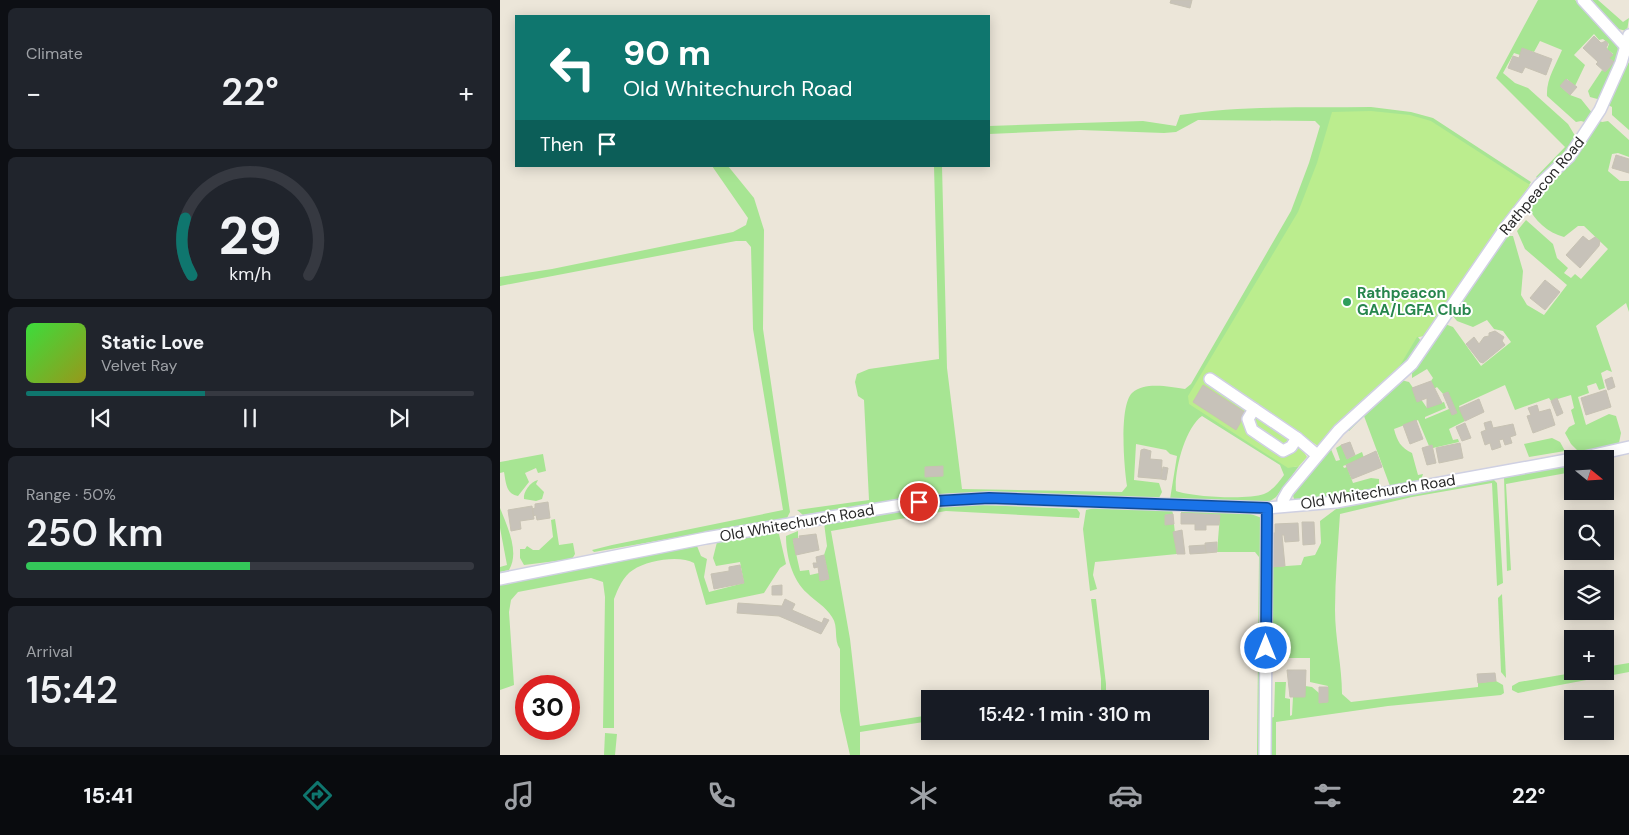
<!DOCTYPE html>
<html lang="en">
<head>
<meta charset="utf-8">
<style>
	:root { --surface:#171b24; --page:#20242c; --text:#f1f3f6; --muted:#9ea1a6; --line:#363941; --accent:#0f766e }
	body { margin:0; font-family:"DM Sans",sans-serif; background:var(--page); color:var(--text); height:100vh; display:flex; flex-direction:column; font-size:19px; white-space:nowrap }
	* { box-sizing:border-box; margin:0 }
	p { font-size:16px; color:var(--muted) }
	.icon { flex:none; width:28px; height:28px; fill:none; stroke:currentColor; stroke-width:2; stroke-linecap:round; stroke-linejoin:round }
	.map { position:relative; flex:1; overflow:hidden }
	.details { display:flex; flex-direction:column; gap:8px; padding:8px; background:#0d0f14; width:500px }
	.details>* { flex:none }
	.top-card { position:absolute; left:15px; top:15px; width:475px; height:152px; border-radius:0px; box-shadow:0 2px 12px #0003; background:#0f766e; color:#fff; overflow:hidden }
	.needle { width:32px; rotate:108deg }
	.fabs { position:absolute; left:1064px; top:450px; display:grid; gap:10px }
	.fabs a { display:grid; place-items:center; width:50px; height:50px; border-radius:0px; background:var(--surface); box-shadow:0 2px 12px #0003; font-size:25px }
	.speed { position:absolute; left:15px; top:675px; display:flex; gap:10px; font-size:25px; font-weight:700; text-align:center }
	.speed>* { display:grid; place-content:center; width:65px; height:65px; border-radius:50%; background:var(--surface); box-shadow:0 2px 12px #0003; line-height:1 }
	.speed .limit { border:8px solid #d22; background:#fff; color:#111 }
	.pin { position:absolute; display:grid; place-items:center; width:42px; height:42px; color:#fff; margin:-21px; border:2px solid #fff; border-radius:50%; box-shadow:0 1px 5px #0007 }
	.me { position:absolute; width:55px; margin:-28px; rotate:0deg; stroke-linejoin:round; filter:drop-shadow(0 0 4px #0008) }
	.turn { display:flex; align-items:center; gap:18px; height:105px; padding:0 25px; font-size:22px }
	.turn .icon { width:65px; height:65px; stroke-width:2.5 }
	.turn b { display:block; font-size:35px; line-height:42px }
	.then { display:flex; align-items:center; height:48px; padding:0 25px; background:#0003; gap:10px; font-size:19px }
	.big { font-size:38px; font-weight:600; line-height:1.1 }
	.details .card { flex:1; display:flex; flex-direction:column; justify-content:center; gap:8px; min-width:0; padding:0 18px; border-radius:8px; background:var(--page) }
	.details .dial { align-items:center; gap:0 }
	.dial svg { height:130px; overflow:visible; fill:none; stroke:var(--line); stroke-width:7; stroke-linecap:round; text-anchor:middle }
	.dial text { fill:var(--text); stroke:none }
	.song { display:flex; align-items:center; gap:15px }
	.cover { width:60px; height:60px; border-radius:8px; background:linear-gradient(135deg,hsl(120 70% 55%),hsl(60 70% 35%)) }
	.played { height:5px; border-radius:2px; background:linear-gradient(90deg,var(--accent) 40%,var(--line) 40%) }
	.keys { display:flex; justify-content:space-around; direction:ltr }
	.heat { display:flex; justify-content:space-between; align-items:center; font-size:28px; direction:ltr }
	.charge { height:8px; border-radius:4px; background:linear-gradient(90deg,#34c759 50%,var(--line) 0) }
	.trip { position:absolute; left:421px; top:690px; width:288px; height:50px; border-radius:0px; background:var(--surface); box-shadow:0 2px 12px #0003; font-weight:600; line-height:50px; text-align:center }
	.tab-bar { display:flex; height:80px; justify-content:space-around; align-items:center; background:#090b0e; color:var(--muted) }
	.tab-bar .icon { width:35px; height:35px }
	.tab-bar .selected { color:var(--accent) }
	.tab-bar b { font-size:22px; color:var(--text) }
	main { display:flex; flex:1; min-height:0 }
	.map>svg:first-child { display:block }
	.green { fill:#a7e593; fill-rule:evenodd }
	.pitch { fill:#bbed8e }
	.building { fill:#c7c2b9; stroke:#c7c2b3 }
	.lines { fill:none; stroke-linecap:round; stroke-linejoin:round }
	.minor-casing { stroke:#cfd0e2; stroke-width:14 }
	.minor { stroke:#fff; stroke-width:11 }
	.route-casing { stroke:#114b97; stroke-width:12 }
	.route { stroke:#1a73e8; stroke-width:9 }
	.leisure-dot { fill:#2e9e5b; stroke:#fff; stroke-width:2 }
	.labels { text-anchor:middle; stroke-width:4; stroke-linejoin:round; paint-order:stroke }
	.street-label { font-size:15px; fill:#292929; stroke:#fff }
	.leisure-label { font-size:15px; font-weight:bold; fill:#27864d; stroke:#fff; text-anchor:start }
</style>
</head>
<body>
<main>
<section class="details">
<div class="card"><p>Climate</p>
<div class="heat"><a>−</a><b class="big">22°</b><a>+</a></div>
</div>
<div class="card dial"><svg viewBox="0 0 100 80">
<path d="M14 69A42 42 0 1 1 86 69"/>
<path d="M14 69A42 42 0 0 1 10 34" stroke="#0f766e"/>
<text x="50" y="56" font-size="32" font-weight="700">29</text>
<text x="50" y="72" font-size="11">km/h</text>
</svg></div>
<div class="card">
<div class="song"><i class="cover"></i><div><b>Static Love</b><p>Velvet Ray</p></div></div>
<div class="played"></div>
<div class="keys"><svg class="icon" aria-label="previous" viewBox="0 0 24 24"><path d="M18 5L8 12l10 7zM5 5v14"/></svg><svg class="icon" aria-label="pause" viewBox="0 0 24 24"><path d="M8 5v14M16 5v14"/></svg><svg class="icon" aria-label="next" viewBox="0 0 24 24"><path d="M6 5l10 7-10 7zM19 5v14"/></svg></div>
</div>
<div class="card"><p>Range · 50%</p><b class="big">250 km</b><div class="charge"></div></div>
<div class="card"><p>Arrival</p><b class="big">15:42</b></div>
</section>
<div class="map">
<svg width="1129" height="755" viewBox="0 0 1129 755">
	<rect width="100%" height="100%" fill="#ece6d9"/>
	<!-- green -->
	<g class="green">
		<path d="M1038,0H1075L1117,44L1119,55L1101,100L1090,97L1088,91L1102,70L1105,72L1114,62L1109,58L1113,54L1107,49L1109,44L1103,39L1099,40L1094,34L1074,55L1085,65L1075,86L1067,79L1060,86L1070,95L1081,99L1093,114L1088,123L1081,121L1076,122L1047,96C1046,79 1056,65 1062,50L1040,41L1034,52L1023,49L1020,55L1014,53L1003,73L1015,83L1028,88L1068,124L1077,139L1038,179L1036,177L1065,147L996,78Z"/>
		<polygon points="1090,0 1098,0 1123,22 1129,18 1127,31 1118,29"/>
		<polygon points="1129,62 1129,130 1112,115 1112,107 1106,104"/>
		<path d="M871,107L911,112L933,118L1031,182L928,335L918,337L921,341L915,356L854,411L848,154L792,467L799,466L776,497L769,502L675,501L670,499L677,456L670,454L666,450L636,444L634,480L659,483L662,492L658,500L628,497L457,493L430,495L303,515L297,510L369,500L364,400L358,396L355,382L357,374L369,369L439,359L434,166H442L447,368L462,489L622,492L627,486C624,467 619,406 632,393C645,381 670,387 685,389L691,384L791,211L809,163L820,126L815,121L698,120L676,132L664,133L580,130L489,134V126L643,121L676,126L680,115C743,105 808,108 871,107ZM702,416L780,465L784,475C779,482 772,491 764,494C748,500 692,497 676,491C674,471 685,428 702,416Z"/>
		<path d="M1098,120L1102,122L1108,121L1129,140V157L1118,153L1112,154L1108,171L1120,181H1129V312L1126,303L1096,326L1112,372L1107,370L1101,373L1105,388L1099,390L1096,383L1087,386L1089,393L1078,397L1086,425L1109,414L1116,416L1121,433L1119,443L1080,453L1071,444L1065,433L1069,427L1075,424L1071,410L1074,408L1071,395L1051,401L1049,398L1015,410L1005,385L959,406L965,421L949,429L953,440L958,439L959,442L933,448L932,445L929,446L918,420L894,429C897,441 901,448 912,453L918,475L923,474L921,480L890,486L864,416L849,431L846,429L901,380L909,382L927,408L944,402L946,408L925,417V419L949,409L948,392L943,394L937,387L934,389L931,381L933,378L927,369L912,378V371L945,324L953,327L981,366L1011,342L1003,331L994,329L987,320L973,327L957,321L952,315L1006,236H1013L1023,271L1021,295L1027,305L1044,315L1067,285L1025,249L1017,231L1026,220L1053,244L1057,258L1068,268L1064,273L1071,278L1075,274L1081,279L1108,249L1084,226H1078L1064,237C1048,233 1034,220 1028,206Z"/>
		<polygon points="212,166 228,166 254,198 264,230 263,329 290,512 287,518 94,552 92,550 112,545 283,510 253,329 251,247 246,241 236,241 0,286 0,277 52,269 233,232 246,225 248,218"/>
		<polygon points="1052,438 1060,442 1065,451 1029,457 1024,444"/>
		<polygon points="841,445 847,459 862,452 864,458 843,466 844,468 847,467 853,483 871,478 879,479 879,489 802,501 794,499 792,492 830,447 836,461 840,460 836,448"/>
		<path d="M43,454L46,471L38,473L36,468L25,473L29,482L18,496C6,494 6,483 4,472L0,473V462Z"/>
		<polygon points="1072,463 1072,472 1006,484 1011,570 1007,571 1004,477"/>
		<path d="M992,478L997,483L1003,583L997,586L992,483L912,497L840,514C838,546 835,578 835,610C835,638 842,666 842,694L851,702L978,687V683L996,681L1003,685L1004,693L1001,695L888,706L776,722V755H768L770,718L774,717L775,682H786L785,698L790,699V716L792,715L793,697L805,686L812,687L819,693V703L828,702V686L810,682V658H781L771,656L772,567L801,565L804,557L815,555L821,543L820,521L836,509L878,499Z"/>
		<path d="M38,480L36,484L44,492L42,499L36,501L24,499C23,492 30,482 38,480Z"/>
		<path d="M453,504L577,509L580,513L579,518L446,511L331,531L350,639L360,726L430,715V721L360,732V755H350L340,711V649C333,639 339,627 332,617C326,607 315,601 307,593C292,580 286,555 286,536L298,531V538L293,540L300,571L309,570L310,575L319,573L321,581L329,579L324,555L327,546L324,523Z"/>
		<path d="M0,508C7,526 20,552 9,570L0,572V567L7,565L0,528Z"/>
		<polygon points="595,508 672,510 673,514 665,515 665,524 674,524 677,554 595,562 593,575 597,589 590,591 583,529 586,510"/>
		<polygon points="681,511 748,513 762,518 760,755 757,755 759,557 755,552 717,552 720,515 681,513"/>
		<polygon points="55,519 59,545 73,543 75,554 72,559 24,565 20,558 20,549 25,549 27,546 33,550 39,550 53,537 51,520"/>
		<path d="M272,531L279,534L286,564L280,568L264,593L206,605L194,563C180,555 148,560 133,570C123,576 118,589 114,599V728H103L105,597L103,582L91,578L18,592L11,600L9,612L14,685L0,690V585L197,546L201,556L207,559L204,577L209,592L244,583L240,562L216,566L213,558L217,542Z"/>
		<polygon points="1002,594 1006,678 1001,672 998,598"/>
		<polygon points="591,599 596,599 606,684 606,699 601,699 601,679"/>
		<polygon points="1129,663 1129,672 1018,693 1012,690 1012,686 1019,682 1084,671 1105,671 1105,667"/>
		<polygon points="105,733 117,734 115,755 104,755"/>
	</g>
	<!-- pitch -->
	<polygon class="pitch" points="871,111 910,115 931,121 1030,185 928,335 917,337 899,367 818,446 806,438 800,446 807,457 799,466 788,468 689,404 688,396 798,212 817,163 832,112"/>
	<!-- building -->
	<g class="building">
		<polygon points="671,0 692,0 690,8 670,3"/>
		<polygon points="1094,36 1101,43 1106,41 1108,44 1106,48 1113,55 1109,58 1114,62 1105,72 1096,64 1098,62 1083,48"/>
		<polygon points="1022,48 1052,59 1046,75 1025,67 1022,73 1008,68 1013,56 1019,58"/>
		<polygon points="1066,79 1077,87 1070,95 1060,86"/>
		<polygon points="1116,155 1129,159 1129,173 1112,168"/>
		<polygon points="1083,236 1089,241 1095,237 1100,241 1099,246 1080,268 1066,255"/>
		<polygon points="1045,280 1060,292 1045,310 1030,298"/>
		<polygon points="995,331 1004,337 1002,341 1005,345 983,363 980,362 966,344 974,337 979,344 984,337 989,336 989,333"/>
		<polygon points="1112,377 1115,387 1108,390 1105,380"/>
		<polygon points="931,381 942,403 927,408 927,398 917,402 912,388"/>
		<polygon points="703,385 746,413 736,430 693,402"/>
		<polygon points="1106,390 1111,407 1086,415 1081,398"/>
		<polygon points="948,392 957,413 952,415 943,394"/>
		<polygon points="1057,398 1063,413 1057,416 1051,401"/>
		<polygon points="979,399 984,412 965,421 959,408"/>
		<polygon points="1037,405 1039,412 1050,409 1055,425 1033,433 1027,416 1031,415 1028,408"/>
		<polygon points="916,420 923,439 910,444 903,425"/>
		<polygon points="991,421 993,428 1013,424 1016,435 1010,437 1012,443 1005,445 1003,439 999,440 1001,447 992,450 990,443 985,445 981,432 986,430 984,423"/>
		<polygon points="965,423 971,438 962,441 956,427"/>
		<polygon points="850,442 855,455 847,459 841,445"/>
		<polygon points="960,443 963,458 939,463 936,448"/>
		<polygon points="932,445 936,463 927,465 922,448"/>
		<polygon points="644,449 651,451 650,459 662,460 661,479 638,477 641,450"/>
		<polygon points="876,451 882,467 852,479 846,465"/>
		<polygon points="443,466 443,476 425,477 425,467"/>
		<polygon points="663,467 668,468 666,480 661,479"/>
		<polygon points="48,502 50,518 37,520 36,515 33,516 32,509 35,508 35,504"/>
		<polygon points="32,506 34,519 20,521 21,529 11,531 8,510"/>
		<polygon points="681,513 720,515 719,525 706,525 706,530 695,530 695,524 681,524"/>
		<polygon points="673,514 674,524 665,525 665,515"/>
		<polygon points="802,522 814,522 815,544 803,545"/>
		<polygon points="798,523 799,541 785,542 784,535 782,535 785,566 771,567 770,533 775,533 775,524"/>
		<polygon points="682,530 685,554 677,554 673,532"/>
		<polygon points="316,534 319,550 296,555 293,539 300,538 299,536"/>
		<polygon points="717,542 717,552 706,553 705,543"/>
		<polygon points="705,545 706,553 690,554 689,546"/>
		<polygon points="324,555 329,579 320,581 318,567 314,568 313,563 317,563 316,557"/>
		<polygon points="240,565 244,583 214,589 211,574 229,571 229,567"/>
		<polygon points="282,585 282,595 272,595 272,586"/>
		<polygon points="285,599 295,604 292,610 322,623 324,618 329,620 321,634 279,616 237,613 238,603 282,606"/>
		<polygon points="787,670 806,670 805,697 790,697"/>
		<polygon points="995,673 996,681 978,683 977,674"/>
		<polygon points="819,687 828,687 828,702 819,703"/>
	</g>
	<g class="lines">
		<defs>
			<g id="minor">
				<polyline points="1083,0 1129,50"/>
				<polyline points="710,379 797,438 817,455"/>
				<polyline points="754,409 748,419 752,430 783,451 791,447 797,438"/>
				<polyline points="1076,459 1129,447"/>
				<polyline points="783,506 783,500 788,491 839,430 912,364 1006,227 1039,185 1069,157 1100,110 1121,63 1129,35"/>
				<polyline points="0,579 206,538 419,502 489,498 767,508 836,502 1072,459"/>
				<polyline points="765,755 767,508"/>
			</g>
		</defs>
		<!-- minor casing -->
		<use href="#minor" class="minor-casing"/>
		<!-- minor -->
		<use href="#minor" class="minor"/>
	</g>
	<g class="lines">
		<defs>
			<polyline id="route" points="419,502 489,498 767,508 766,648"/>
		</defs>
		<!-- route casing -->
		<use href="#route" class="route-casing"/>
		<!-- route -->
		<use href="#route" class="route"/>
	</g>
	<!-- markers -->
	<circle class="leisure-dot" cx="847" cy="302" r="5"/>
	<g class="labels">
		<!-- street labels -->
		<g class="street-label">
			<text transform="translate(1042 186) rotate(-50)" y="5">Rathpeacon Road</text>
			<text transform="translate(878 492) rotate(-9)" y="5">Old Whitechurch Road</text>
			<text transform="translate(297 523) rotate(-10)" y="5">Old Whitechurch Road</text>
		</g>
		<!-- leisure labels -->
		<g class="leisure-label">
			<text x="857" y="298">Rathpeacon<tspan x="857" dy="17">GAA/LGFA Club</tspan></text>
		</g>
	</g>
</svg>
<div class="fabs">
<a><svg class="needle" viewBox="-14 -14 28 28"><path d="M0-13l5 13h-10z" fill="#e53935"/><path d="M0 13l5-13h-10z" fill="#9ea1a6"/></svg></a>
<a><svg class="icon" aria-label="search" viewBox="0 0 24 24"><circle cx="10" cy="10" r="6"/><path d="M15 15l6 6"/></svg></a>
<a><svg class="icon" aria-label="layers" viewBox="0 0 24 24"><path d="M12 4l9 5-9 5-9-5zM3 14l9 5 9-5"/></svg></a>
<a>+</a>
<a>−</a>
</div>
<div class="speed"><div class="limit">30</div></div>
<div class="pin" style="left:419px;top:502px;background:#d93025"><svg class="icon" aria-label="arrive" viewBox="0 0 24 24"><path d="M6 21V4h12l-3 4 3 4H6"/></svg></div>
<svg class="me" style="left:766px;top:648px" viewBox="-20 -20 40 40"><circle r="17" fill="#1a73e8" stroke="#fff" stroke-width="3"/><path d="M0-11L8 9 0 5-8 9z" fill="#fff"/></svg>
<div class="trip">15:42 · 1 min · 310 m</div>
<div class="top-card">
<div class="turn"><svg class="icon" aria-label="left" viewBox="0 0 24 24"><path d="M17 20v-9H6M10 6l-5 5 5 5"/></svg><div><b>90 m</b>Old Whitechurch Road</div></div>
<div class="then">Then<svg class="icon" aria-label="arrive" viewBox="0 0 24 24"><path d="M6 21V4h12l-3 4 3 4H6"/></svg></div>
</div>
</div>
</main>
<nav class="tab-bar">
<b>15:41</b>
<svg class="icon selected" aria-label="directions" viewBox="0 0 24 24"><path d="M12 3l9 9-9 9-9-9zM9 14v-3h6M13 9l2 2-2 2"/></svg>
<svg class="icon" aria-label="music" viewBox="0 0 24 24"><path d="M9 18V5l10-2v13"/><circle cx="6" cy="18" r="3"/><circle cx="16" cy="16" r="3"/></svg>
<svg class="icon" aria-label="phone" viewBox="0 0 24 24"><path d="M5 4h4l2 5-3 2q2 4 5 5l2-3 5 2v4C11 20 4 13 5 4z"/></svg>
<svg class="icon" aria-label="climate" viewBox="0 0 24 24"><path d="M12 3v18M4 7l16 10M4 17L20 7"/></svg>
<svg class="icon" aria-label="car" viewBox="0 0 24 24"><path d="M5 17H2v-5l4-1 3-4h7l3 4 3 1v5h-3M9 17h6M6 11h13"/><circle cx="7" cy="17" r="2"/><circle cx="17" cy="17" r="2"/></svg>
<svg class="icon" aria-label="filters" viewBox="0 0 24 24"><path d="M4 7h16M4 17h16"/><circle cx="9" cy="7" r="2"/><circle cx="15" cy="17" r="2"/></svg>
<b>22°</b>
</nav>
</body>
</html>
